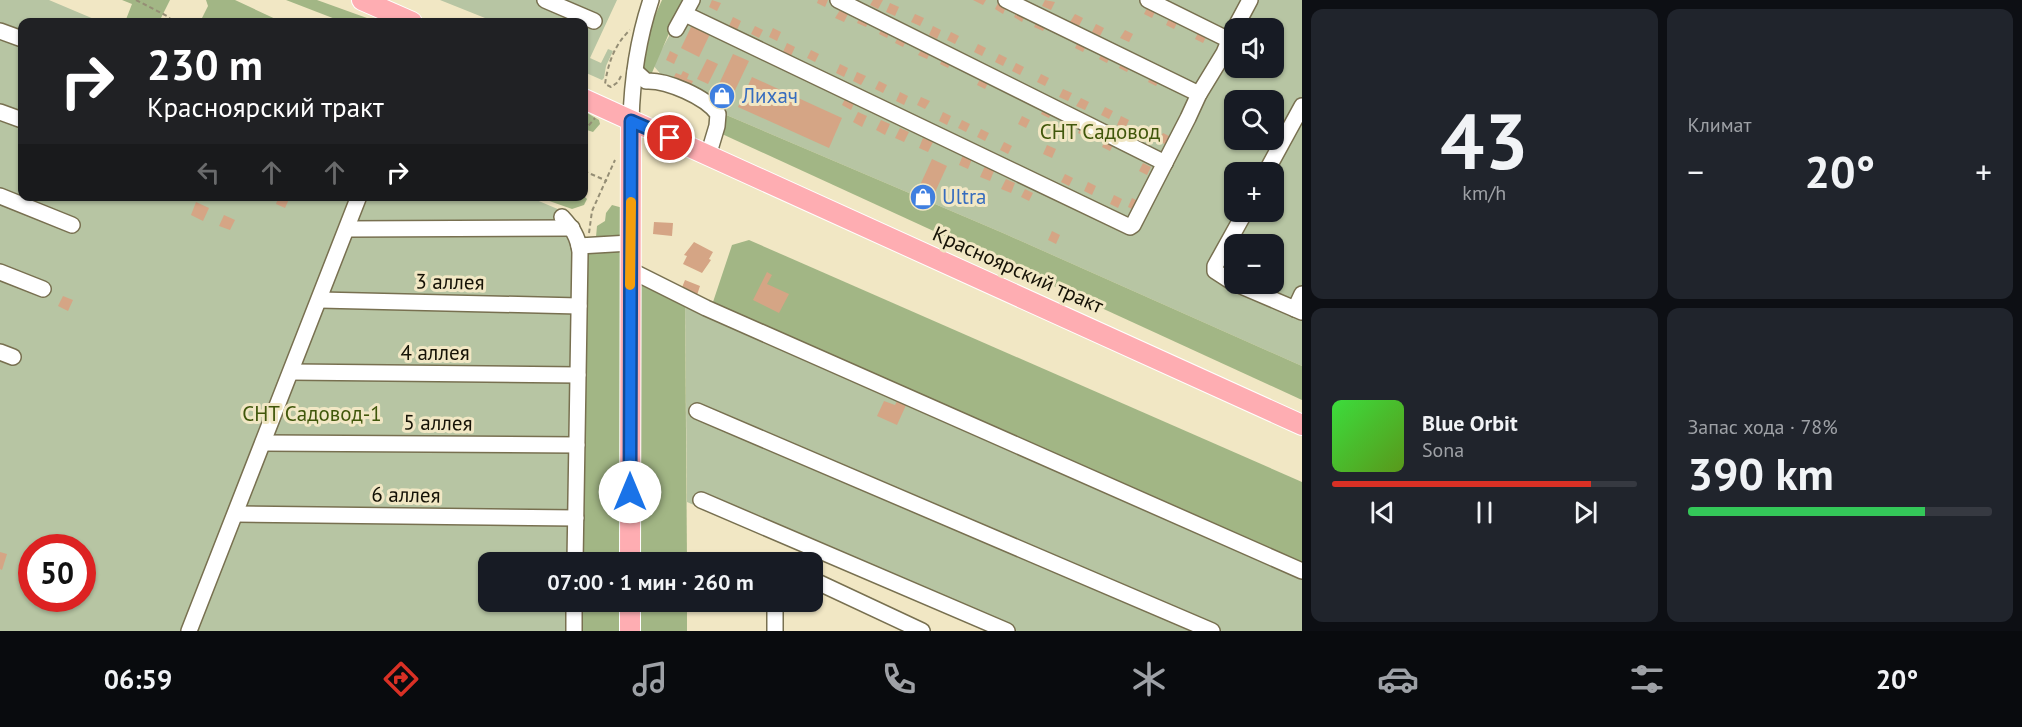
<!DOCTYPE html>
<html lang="ru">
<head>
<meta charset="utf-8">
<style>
	:root { --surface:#171b24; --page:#20242c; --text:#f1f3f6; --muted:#9ea1a6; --line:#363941; --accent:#d93025 }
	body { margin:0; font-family:"PT Sans",sans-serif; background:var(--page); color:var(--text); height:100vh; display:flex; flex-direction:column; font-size:22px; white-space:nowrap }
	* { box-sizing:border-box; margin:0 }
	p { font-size:20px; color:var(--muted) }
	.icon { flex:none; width:33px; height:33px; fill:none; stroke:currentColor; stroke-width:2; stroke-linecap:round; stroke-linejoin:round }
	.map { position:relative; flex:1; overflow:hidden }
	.drawer { display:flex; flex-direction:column; gap:9px; padding:9px; background:#0d0f14; width:720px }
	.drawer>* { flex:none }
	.hud { position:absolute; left:18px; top:18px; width:570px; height:183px; border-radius:12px; box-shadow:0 2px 4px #0004; background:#202124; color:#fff; overflow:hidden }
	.buttons { position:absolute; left:1224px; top:18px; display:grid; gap:12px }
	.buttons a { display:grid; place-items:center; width:60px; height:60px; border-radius:12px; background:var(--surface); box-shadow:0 2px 4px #0004; font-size:30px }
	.speed { position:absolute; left:18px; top:534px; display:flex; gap:12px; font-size:30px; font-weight:700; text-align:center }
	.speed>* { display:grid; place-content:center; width:78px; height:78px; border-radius:50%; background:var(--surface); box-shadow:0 2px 4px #0004; line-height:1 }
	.speed .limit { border:9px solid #d22; background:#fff; color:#111 }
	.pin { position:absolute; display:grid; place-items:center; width:51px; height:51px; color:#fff; margin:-26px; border:3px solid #fff; border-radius:50%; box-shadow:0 2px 6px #0007 }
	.me { position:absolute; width:66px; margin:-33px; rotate:0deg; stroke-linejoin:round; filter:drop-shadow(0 0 4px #0008) }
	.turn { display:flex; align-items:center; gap:21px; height:126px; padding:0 30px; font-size:27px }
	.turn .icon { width:78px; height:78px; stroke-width:2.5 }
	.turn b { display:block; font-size:42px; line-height:51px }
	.lanes { display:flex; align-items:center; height:57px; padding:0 30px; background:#0003; justify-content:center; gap:30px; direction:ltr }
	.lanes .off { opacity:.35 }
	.big { font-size:45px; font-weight:600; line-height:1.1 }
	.drawer .widget { flex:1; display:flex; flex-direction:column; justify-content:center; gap:9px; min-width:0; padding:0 21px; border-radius:12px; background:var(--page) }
	.drawer .dial { align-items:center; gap:0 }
	.dial b { font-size:78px; line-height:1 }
	.song { display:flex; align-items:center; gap:18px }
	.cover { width:72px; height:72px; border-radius:9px; background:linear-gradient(135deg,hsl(120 70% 55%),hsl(90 70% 35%)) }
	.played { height:6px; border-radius:3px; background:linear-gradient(90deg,var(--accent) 85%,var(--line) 85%) }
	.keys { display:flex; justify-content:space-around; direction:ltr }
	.heat { display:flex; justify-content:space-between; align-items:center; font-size:33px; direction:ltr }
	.charge { height:9px; border-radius:4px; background:linear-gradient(90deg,#34c759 78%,var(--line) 0) }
	.drawer .tiles { flex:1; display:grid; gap:9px; grid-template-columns:repeat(2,1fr) }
	.trip { position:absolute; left:478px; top:552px; width:345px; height:60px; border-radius:12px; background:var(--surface); box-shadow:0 2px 4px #0004; font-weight:600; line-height:60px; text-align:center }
	.dock { display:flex; height:96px; justify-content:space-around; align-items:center; background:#090b0e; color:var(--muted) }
	.dock .icon { width:42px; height:42px }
	.dock .active { color:var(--accent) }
	.dock b { font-size:27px; color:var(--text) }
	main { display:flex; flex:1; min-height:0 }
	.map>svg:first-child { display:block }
	.green { fill:#b7c5a3; fill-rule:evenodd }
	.forest { fill:#a2b685 }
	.building { fill:#d5a585 }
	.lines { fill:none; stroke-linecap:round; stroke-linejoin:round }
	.minor-casing { stroke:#787050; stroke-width:18 }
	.major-casing { stroke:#fff; stroke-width:22 }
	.path { stroke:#958e75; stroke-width:2; stroke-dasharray:4.5 3; stroke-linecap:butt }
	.minor { stroke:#fff; stroke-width:15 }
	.major { stroke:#feadb2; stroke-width:20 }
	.route-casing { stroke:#114b97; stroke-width:15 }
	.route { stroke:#1a73e8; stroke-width:10 }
	.slow { stroke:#f59e0b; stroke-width:10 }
	.labels { text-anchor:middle; stroke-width:6; stroke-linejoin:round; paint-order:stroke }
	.shop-label { font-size:21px; fill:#366cbe; stroke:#f1e7c4; text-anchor:start }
	.park-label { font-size:21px; fill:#40570b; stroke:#f1e7c4 }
	.street-label { font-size:21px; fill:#151206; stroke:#f1e7c4 }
</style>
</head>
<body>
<main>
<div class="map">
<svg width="1302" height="631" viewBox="0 0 1302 631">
	<rect width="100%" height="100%" fill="#f1e7c4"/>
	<!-- green -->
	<g class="green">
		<path d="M0,0H49L101,22H22V196H527L567,213L584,239L581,562H489V602H580V631H0ZM32,548H82V598H32Z"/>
		<polygon points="440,0 617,0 590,58 601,63 608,49 613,51 606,66 604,78 602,80 584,72 584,22 495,22"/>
		<path d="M689,0H1302V366L1003,233L724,114L673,89L653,65ZM1234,28H1274V68H1234ZM1234,100H1274V140H1234ZM1234,172H1274V212H1234ZM1234,244H1274V284H1234Z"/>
		<polygon points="685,296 1302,567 1302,631 991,631 687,502"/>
	</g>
	<!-- forest -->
	<g class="forest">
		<polygon points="122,0 170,0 159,22 125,22 132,4"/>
		<polygon points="206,0 235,0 282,22 200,22 208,6"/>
		<polygon points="286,0 317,0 378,22 343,22"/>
		<polygon points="662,0 686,0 673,24 651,75 640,68 648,31"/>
		<polygon points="584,111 599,120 600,124 593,132 584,129"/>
		<polygon points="724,114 1003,233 1302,366 1302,400 722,134"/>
		<polygon points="584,196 587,199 584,205 572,209 538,197"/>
		<polygon points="612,205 623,208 621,562 581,562 584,239 596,237 597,226 605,221 606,213"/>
		<polygon points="749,240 1302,482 1302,567 712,305 732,245"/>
		<polygon points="637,282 685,300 687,562 638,562"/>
		<rect x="580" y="602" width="40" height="29"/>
		<polygon points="638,602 687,602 687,631 639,631"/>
	</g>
	<!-- building -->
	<g class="building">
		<polygon points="712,0 721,3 717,11 709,7"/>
		<polygon points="818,0 828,0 825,7 817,3"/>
		<polygon points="873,0 883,0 878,9 870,5"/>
		<polygon points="973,0 986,0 983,5"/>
		<polygon points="1045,0 1055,2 1051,10 1042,6"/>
		<polygon points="999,1 1007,5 1003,14 995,9"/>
		<polygon points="890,3 899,7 895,16 886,12"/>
		<polygon points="1148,6 1156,10 1152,18 1144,14"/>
		<polygon points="1018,9 1026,13 1022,22 1014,17"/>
		<polygon points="840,10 848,14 844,22 835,18"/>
		<polygon points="861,14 870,18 866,27 857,23"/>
		<polygon points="915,14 924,18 920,26 911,22"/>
		<polygon points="1075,14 1083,18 1079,26 1070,22"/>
		<polygon points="1170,16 1178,21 1174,29 1166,25"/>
		<polygon points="733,17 741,21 737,30 729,26"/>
		<polygon points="1038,19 1047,23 1043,31 1034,27"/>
		<polygon points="1096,24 1104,28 1100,36 1092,32"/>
		<polygon points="692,25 710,34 699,57 681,48"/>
		<polygon points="883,25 891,29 887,38 879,34"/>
		<polygon points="755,26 763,30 759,38 751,34"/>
		<polygon points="933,26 941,30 937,39 929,35"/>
		<polygon points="773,28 781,32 777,41 769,37"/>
		<polygon points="1125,30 1133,34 1129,42 1120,38"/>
		<polygon points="1199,31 1207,35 1203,43 1195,39"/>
		<polygon points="951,32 959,36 955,44 947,40"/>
		<polygon points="899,35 907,39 903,47 895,43"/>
		<polygon points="1079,40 1087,44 1083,52 1075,48"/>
		<polygon points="787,43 795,47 791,56 783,52"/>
		<polygon points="978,44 986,48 982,56 974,52"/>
		<polygon points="923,47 931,51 927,59 918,55"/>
		<polygon points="811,50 819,54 815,62 807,58"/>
		<polygon points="670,51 678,55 674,64 666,60"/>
		<polygon points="1103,51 1111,55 1107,63 1099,59"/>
		<polygon points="733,54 749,61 727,107 712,99"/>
		<polygon points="999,54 1007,58 1003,66 995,62"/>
		<polygon points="944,56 952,60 948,68 940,64"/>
		<polygon points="707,59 718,64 708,84 697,79"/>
		<polygon points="1123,60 1131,64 1127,72 1119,68"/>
		<polygon points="1016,63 1024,67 1020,75 1012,71"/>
		<polygon points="840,64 848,68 844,77 836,73"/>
		<polygon points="683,71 689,74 687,79 693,81 690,88 672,80 676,73 681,75"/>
		<polygon points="857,72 866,76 861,85 853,81"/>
		<polygon points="1041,74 1049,78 1045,86 1037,82"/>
		<polygon points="1152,74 1160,78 1156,86 1148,82"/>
		<polygon points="752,77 842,118 829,148 738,107"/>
		<polygon points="981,77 989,81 985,89 977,85"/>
		<polygon points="879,81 887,85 883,93 875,89"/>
		<polygon points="1063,89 1072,93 1068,101 1059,97"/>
		<polygon points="900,92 908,96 904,105 896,101"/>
		<polygon points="847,95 856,99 851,110 842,105"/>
		<polygon points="921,97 930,101 925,109 917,105"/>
		<polygon points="1081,98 1089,102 1085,110 1076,106"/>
		<polygon points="1045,106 1053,110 1049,118 1041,114"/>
		<polygon points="1105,107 1113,111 1109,119 1101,115"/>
		<polygon points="858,112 867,116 862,127 853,122"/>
		<polygon points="943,112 951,116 947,125 939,121"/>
		<polygon points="1022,116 1030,120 1026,128 1018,124"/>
		<polygon points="1121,116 1129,120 1125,129 1117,125"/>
		<polygon points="881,120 890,124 885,135 876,130"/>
		<polygon points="962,120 970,124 966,132 958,128"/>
		<polygon points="1082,125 1090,129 1086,137 1078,133"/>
		<polygon points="900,128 909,132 904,142 895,138"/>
		<polygon points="981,129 989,133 985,141 977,137"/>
		<polygon points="1163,133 1171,137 1167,145 1158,141"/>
		<polygon points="923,138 933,142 928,152 919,148"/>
		<polygon points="1106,139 1114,143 1110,151 1102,147"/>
		<polygon points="1004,142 1012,146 1008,154 1000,150"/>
		<polygon points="1047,145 1056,149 1052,158 1043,154"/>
		<polygon points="963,155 972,159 968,169 959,165"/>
		<polygon points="932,159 947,166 931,201 916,194"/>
		<polygon points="1143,163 1151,167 1147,175 1139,171"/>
		<polygon points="985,166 994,171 990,181 980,177"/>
		<polygon points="1065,174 1073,178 1069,186 1061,182"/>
		<polygon points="1006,179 1015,183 1011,193 1001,189"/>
		<polygon points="1088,182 1096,186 1092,195 1084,191"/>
		<polygon points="1025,189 1033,193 1029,201 1021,197"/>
		<polygon points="1114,195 1122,199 1118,208 1110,204"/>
		<polygon points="279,196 290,197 285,208 276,204"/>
		<polygon points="1132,198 1140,202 1136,211 1128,207"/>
		<polygon points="196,202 209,208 203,221 191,215"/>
		<polygon points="224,215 235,220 230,230 219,226"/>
		<polygon points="654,222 673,223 672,236 653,234"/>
		<polygon points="1052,231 1060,235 1056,244 1048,240"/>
		<polygon points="694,242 713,252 709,259 711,260 702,273 683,264 687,256 684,255"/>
		<polygon points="767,272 772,275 767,284 789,294 779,313 753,300"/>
		<polygon points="685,280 700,286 697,295 681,290"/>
		<polygon points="63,296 73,300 68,311 58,306"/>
		<polygon points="898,399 907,403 897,425 877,416 884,401 895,405"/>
		<polygon points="0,552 7,554 2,570 0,569"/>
	</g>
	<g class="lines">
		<defs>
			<g id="minor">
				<polyline points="545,0 594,21"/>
				<polyline points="838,0 1165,163"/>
				<polyline points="1006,0 1199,94"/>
				<polyline points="1148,0 1229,40"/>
				<polyline points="685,14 1130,227 1133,225 1188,118 1199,94 1224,53 1234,29"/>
				<polyline points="1235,28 1250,0"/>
				<polyline points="676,29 692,0"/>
				<polyline points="0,31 22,39"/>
				<path d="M635,71L646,81C667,80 706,97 718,114L717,126L708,156"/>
				<polyline points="0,112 22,120"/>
				<path d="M631,121C632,80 638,39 651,0"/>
				<polyline points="1266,172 1302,106"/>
				<polyline points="0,196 72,225"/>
				<polyline points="1245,212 1215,266 1215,271 1232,282 1302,312"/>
				<path d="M562,217C572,228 578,236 580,252L575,562"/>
				<polyline points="347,229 572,228"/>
				<polyline points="579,246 630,243"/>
				<polyline points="630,270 706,308 1302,571"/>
				<polyline points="0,272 43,289"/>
				<polyline points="320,300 579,306"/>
				<polyline points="1295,309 1302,294"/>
				<polyline points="0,352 13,357"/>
				<polyline points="291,372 578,375"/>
				<polyline points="697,411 1212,631"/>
				<polyline points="264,443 577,445"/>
				<polyline points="701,500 1007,631"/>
				<polyline points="236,514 576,518"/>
				<polyline points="813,580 922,631"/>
				<polyline points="189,631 359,196"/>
				<polyline points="574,631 574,602"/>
				<polyline points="775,631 775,602"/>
			</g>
			<g id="major">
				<polyline points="362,0 412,22"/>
				<polyline points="584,99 1302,425"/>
				<polyline points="630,562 631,121"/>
				<polyline points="630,631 630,602"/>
			</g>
		</defs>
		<!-- minor casing -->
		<use href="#minor" class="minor-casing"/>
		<!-- major casing -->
		<use href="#major" class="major-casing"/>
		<!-- path -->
		<g class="path">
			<polyline points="136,0 167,16 174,22"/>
			<path d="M621,76L618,82L611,87L605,84C608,64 614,45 630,30"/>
			<polyline points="584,131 595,118"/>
			<polyline points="584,171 607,181"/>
			<polyline points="589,233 592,211 615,160"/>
		</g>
		<!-- minor -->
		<use href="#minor" class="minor"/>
		<!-- major -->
		<use href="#major" class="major"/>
	</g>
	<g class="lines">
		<defs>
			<polyline id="route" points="630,492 631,121 670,138"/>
		</defs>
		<!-- route casing -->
		<use href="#route" class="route-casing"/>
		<!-- route -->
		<use href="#route" class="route"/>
		<!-- slow -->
		<polyline class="slow" points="630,285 631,202"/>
	</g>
	<!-- icons -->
	<defs>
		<symbol id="shop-disc" viewBox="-11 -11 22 22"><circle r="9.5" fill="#3f7fe0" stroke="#f1e7c4"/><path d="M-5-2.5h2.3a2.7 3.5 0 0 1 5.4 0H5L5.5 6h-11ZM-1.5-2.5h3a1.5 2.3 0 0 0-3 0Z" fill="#fff"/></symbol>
	</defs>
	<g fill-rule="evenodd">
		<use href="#shop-disc" x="707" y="81" width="30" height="30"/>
		<use href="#shop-disc" x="908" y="182" width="30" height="30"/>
	</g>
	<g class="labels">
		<!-- shop labels -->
		<g class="shop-label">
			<text x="742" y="103">Лихач</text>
			<text x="942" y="204">Ultra</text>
		</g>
		<!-- park labels -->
		<g class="park-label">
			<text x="1100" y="139">СНТ Садовод</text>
			<text x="312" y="421">СНТ Садовод-1</text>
		</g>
		<!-- street labels -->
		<g class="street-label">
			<text transform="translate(1018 270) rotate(24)" y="7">Красноярский тракт</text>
			<text transform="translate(450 282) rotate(1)" y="7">3 аллея</text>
			<text x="435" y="360">4 аллея</text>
			<text transform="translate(438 423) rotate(1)" y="7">5 аллея</text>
			<text transform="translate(406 495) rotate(1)" y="7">6 аллея</text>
		</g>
	</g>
</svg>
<div class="buttons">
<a><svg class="icon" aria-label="sound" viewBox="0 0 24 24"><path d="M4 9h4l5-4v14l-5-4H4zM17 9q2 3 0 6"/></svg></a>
<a><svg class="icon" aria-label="search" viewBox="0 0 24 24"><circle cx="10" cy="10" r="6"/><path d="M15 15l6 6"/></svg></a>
<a>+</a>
<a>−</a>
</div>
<div class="speed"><div class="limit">50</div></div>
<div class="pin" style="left:670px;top:138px;background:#d93025"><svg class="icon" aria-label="arrive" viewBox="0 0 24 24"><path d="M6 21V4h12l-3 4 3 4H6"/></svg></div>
<svg class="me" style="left:630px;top:492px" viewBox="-20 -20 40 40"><circle r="19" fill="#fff"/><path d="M0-13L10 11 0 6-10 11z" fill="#1a73e8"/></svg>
<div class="trip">07:00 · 1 мин · 260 m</div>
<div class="hud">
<div class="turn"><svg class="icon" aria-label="right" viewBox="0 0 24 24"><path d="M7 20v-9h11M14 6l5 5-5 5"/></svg><div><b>230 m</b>Красноярский тракт</div></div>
<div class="lanes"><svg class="icon off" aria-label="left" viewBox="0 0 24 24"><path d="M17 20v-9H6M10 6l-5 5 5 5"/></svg><svg class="icon off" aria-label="ahead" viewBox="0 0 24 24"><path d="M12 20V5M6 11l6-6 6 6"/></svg><svg class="icon off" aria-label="ahead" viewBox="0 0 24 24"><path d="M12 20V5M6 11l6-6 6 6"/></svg><svg class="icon" aria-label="right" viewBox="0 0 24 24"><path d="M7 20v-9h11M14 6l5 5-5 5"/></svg></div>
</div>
</div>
<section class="drawer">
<div class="tiles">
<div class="widget dial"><b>43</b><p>km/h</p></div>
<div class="widget"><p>Климат</p>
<div class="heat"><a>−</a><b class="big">20°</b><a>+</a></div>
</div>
<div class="widget">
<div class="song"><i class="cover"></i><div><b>Blue Orbit</b><p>Sona</p></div></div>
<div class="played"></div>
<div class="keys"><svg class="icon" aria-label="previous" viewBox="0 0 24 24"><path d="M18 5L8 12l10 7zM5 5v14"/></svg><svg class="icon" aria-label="pause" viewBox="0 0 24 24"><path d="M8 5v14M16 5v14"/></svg><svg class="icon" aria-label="next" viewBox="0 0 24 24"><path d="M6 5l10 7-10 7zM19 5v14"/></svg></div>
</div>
<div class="widget"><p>Запас хода · 78%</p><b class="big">390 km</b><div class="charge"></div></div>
</div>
</section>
</main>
<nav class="dock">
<b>06:59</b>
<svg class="icon active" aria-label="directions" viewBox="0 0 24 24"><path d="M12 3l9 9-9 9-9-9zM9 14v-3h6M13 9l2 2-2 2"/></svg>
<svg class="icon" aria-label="music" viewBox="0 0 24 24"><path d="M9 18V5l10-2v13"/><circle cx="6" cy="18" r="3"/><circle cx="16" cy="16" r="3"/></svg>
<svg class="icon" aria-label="phone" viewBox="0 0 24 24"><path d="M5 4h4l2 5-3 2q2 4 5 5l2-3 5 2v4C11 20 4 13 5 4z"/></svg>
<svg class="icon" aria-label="climate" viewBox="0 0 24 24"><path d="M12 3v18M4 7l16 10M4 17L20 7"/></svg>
<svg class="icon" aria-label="car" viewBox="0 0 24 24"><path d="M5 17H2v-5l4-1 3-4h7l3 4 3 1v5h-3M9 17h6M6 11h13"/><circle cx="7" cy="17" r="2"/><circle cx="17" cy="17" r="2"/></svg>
<svg class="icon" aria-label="filters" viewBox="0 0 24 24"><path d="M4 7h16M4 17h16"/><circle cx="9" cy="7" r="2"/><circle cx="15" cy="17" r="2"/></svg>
<b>20°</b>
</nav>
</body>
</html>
